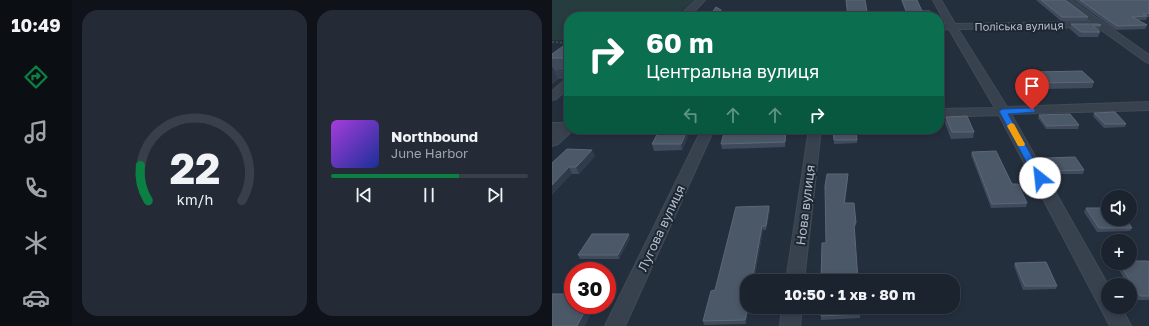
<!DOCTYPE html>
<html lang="uk">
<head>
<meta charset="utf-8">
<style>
	:root { --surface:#1b232e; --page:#242b36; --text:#f1f3f6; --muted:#a0a4aa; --line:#39404a; --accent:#0b8043 }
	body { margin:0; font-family:"Golos Text",sans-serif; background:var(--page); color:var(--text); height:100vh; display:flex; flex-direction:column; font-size:15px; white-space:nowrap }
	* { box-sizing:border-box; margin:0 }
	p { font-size:13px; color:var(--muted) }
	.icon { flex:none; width:22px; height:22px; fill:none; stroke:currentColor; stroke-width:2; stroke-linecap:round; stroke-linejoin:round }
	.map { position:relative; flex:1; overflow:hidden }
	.panel { display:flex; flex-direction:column; gap:10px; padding:10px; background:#0f1319; width:480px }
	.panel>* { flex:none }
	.guide { position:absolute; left:12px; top:12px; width:380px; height:122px; border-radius:16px; box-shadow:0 2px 6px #0003,0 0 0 1px var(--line); background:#0b6e4f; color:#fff; overflow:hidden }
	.buttons { position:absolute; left:549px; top:190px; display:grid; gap:8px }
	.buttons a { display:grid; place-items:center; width:36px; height:36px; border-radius:50%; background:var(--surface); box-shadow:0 2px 6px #0003,0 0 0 1px var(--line); font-size:20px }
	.speed { position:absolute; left:12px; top:262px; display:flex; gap:8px; font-size:20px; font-weight:700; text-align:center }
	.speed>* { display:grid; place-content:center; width:52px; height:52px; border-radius:50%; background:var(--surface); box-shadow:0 2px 6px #0003,0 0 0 1px var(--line); line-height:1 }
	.speed .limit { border:6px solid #d22; background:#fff; color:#111 }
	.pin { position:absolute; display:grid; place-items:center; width:34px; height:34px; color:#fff; margin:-41px -17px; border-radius:50% 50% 50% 0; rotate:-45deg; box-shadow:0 0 4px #0007 }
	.pin .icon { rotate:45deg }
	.me { position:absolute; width:44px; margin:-22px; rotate:331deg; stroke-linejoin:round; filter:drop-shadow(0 0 3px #0008) }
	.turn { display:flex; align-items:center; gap:14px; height:84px; padding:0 16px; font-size:18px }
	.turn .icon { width:52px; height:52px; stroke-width:2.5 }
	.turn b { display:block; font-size:28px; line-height:34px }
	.lanes { display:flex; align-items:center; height:38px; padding:0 16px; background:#0003; justify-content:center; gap:20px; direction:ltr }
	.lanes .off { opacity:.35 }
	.panel .card { flex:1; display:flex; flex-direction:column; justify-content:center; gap:6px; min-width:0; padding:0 14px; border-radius:16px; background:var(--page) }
	.panel .dial { align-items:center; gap:0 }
	.dial svg { height:104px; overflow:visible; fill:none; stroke:var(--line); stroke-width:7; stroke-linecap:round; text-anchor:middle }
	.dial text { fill:var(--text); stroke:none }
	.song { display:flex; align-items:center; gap:12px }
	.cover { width:48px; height:48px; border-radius:6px; background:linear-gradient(135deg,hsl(280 70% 55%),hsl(230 70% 35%)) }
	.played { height:4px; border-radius:2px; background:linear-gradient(90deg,var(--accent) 65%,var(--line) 65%) }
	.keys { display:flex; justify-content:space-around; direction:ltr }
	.panel .tiles { flex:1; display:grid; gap:10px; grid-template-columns:repeat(2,1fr) }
	.trip { position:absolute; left:188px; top:274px; width:220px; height:40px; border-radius:16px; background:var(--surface); box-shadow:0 2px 6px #0003,0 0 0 1px var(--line); font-weight:700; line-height:40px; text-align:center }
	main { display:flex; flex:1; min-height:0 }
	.menu { display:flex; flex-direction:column; width:72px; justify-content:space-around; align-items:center; background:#0b0e12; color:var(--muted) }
	.menu .icon { width:28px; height:28px }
	.menu .current { color:var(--accent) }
	.menu b { font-size:18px; color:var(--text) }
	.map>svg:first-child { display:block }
	.green { fill:#263c3f }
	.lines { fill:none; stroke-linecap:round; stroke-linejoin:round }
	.minor-casing { stroke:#414a57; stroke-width:2 }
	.tertiary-casing { stroke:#414a57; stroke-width:2 }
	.path { stroke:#3f5557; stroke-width:1.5; stroke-dasharray:2 2; stroke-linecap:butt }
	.minor { fill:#38414e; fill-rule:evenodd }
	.tertiary { fill:#38414e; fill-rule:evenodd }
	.wall { fill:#3f4b5c }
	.shaded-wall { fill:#2f3b4b }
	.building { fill:#4b5868; stroke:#5c6777 }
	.route { fill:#1a73e8; stroke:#114b97 }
	.slow { fill:#f59e0b }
	.labels { text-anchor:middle; stroke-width:4; stroke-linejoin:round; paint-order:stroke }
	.far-street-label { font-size:11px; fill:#b4bcc9; stroke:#1d2633 }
	.street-label { font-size:13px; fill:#b4bcc9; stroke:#1d2633 }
</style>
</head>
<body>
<main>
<nav class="menu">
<b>10:49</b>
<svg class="icon current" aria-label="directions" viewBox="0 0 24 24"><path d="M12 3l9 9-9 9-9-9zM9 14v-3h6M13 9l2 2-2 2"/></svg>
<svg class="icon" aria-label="music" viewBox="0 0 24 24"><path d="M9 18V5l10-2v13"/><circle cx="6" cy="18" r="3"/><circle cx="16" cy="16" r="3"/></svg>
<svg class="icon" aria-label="phone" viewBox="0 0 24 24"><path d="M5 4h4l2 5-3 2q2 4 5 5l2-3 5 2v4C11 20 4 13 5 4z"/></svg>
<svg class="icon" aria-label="climate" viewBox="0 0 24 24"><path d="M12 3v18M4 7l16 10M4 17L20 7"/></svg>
<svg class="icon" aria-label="car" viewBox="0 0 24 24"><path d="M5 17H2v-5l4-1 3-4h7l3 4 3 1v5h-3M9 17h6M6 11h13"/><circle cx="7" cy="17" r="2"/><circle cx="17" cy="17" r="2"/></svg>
</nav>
<section class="panel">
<div class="tiles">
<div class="card dial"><svg viewBox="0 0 100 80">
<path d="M14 69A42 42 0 1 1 86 69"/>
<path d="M14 69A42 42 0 0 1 8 42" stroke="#0b8043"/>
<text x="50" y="56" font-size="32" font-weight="700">22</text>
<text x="50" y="72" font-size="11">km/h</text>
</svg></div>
<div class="card">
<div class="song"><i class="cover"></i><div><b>Northbound</b><p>June Harbor</p></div></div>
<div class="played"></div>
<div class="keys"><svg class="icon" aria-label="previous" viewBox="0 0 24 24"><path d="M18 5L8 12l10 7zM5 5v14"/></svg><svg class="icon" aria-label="pause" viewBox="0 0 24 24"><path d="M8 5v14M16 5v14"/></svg><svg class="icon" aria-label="next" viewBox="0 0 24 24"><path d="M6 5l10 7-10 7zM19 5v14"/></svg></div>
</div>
</div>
</section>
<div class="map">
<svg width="597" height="326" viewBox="0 0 597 326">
	<rect width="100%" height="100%" fill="#242f3e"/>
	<!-- green -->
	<polygon class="green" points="0,0 142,0 123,17 17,17 17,40 0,40"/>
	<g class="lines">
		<defs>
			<g id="minor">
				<polygon points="381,0 389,0 403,24 539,22 510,0 519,0 597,55 597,63 594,62 545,27 406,29 455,107 597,102 597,110 459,114 556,285 556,307 569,307 579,326 558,326 447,115 387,117 387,109 443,108 397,29 387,30 387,24 394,24"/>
				<polygon points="0,71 17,72 17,78 0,77"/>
				<polygon points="17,79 17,88 4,99 0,100 0,91 13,80"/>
				<polygon points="0,123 17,123 17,129 22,129 17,131 0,131"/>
				<polygon points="150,129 162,129 73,326 53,326"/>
				<polygon points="257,129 269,129 252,281 234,281"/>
				<polygon points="230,307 250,307 248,326 228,326"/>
			</g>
			<g id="tertiary">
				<polygon points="144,0 153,0 137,17 126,17"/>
				<polygon points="17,120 17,129 22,129 6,144 0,146 0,132 12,122"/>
			</g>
		</defs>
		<!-- minor casing -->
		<use href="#minor" class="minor-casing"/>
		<!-- tertiary casing -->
		<use href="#tertiary" class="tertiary-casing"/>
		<!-- path -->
		<polyline class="path" points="0,42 17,43"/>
		<!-- minor -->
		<use href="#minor" class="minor"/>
		<!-- tertiary -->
		<use href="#tertiary" class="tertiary"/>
	</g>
	<!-- wall -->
	<g class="wall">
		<polygon points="349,0 365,0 370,11 381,17 319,17 319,13 354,13"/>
		<polygon points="484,0 513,0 536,17 535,21 509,21"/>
		<polygon points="522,0 597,0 597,17 595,17 594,20 587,20 595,25 593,29 564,30"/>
		<polygon points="519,24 549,25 547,30 548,32 546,37 527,37 518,29"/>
		<polygon points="387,30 390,35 389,38 387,38"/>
		<polygon points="17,42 17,70 3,70 6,79 0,84 0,54"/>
		<polygon points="483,72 542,82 540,88 491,89 482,78"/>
		<polygon points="542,113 574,124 573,127 552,128 541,116"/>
		<polygon points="487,115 527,125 526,129 494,129 486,118"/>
		<polygon points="394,117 422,132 421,138 399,139 393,123"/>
		<polygon points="281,129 305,140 305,143 282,144"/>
		<polygon points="234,131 233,147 170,149 169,144"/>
		<polygon points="136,137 130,150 102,151 100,144"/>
		<polygon points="420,152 460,184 475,203 474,207 439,208 419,155"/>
		<polygon points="43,156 27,174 20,174 0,163"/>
		<polygon points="494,158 532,170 531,174 501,174 493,161"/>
		<polygon points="296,178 293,203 304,223 304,226 302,226 274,243"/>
		<polygon points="217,206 218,210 214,230 211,230 202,281 195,281 194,324 152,325 151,321 163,290"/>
		<polygon points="534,208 580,228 578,231 545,232 532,212"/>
		<polygon points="78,238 67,259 28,259 26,255"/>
		<polygon points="597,262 597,300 586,300 578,288 578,285 576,285 564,265 565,263 578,263"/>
		<polygon points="463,263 505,286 504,289 471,290 462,266"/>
		<polygon points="308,314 308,318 269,320 269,316"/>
	</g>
	<!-- shaded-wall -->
	<g class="shaded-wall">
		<polygon points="169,10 170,14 169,17 166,17"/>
		<polygon points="17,55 17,70 12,58"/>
		<polygon points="1,67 6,79 0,84 0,68"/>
		<polygon points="135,131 136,137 130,150 129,144"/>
		<polygon points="40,150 43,156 27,174 24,167"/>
		<polygon points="17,167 20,174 0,195 0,185"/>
		<polygon points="217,206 218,210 214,230 214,226"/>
		<polygon points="210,226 211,230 202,281 200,281"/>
		<polygon points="77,234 78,238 67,259 66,255"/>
		<polygon points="36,305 43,305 33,326 25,326"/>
		<polygon points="196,307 197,307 194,324 193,320"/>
	</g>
	<!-- building -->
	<g class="building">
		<polygon points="294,0 313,0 316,17 296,17"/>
		<polygon points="350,0 365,0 370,11 378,11 381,17 319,17 319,13 355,13"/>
		<polygon points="489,0 513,0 536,17 510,17"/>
		<polygon points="528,0 597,0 597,13 591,14 595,16 580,17 595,25 565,26"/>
		<polygon points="164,7 169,10 166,17 157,17"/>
		<polygon points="217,15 228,15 227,17 216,17"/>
		<polygon points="519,24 546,24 549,25 541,26 548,32 529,32"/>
		<polygon points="387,30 390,35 387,35"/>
		<polygon points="17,42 17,55 12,58 0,58 0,54"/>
		<polygon points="530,71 542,82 492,83 483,72"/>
		<polygon points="563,112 574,124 553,124 542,113"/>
		<polygon points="518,114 527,125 495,126 487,115"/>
		<polygon points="415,116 422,132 400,132 394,117"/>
		<polygon points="173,129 234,129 233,142 169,144"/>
		<polygon points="281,129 304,129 305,140 282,140"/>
		<polygon points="107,131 135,131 129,144 100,144"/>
		<polygon points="15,149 40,150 24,167 17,167 0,185 0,163"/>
		<polygon points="444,151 460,184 466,184 475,203 440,204 420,152"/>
		<polygon points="523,157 532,170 502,171 494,158"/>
		<polygon points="275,174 296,174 292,203 302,203 304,223 302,223 306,281 269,281 270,243 274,243 273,186"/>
		<polygon points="217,206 214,226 210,226 200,281 195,281 195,307 196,307 193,320 151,321 159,291 163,290 184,207"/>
		<polygon points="534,208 556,208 556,219 574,219 580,228 547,228"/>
		<polygon points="40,234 77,234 66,255 26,255"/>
		<polygon points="578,261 596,261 597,262 597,296 588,296 567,263 578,263"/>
		<polygon points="494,262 505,286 473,286 463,263"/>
		<polygon points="0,294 21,294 21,305 36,305 25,326 0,326"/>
		<polygon points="269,307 308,307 308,314 269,316"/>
	</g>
	<!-- route -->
	<polygon class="route" points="480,108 483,109 483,112 456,114 492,178 488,181 483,178 447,111 451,109"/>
	<!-- slow -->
	<polygon class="slow" points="459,123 462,124 473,144 472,146 466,146 465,144 455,126"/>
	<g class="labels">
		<!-- far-street labels -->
		<g class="far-street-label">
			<text transform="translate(467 26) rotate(-1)" y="4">Поліська вулиця</text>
		</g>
		<!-- street labels -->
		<g class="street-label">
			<text transform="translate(253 205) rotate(-83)" y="5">Нова вулиця</text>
			<text transform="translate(109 228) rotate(-65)" y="5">Лугова вулиця</text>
		</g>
	</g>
</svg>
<div class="buttons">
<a><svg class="icon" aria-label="sound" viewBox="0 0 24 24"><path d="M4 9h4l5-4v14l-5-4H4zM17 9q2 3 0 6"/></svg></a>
<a>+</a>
<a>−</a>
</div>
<div class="speed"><div class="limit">30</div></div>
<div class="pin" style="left:480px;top:110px;background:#d93025"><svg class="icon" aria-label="arrive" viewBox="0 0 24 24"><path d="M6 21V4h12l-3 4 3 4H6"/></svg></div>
<svg class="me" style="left:488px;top:178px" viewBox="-20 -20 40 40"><circle r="19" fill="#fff"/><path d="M0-13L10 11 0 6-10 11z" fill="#1a73e8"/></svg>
<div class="trip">10:50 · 1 хв · 80 m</div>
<div class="guide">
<div class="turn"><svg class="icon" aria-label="right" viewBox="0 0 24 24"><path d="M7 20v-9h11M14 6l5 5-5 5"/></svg><div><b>60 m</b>Центральна вулиця</div></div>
<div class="lanes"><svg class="icon off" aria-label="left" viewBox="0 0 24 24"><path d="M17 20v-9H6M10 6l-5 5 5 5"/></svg><svg class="icon off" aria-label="ahead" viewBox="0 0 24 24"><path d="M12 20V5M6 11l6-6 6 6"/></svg><svg class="icon off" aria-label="ahead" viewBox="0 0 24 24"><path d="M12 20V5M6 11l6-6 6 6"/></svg><svg class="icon" aria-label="right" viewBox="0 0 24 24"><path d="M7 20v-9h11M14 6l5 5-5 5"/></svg></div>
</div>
</div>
</main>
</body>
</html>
